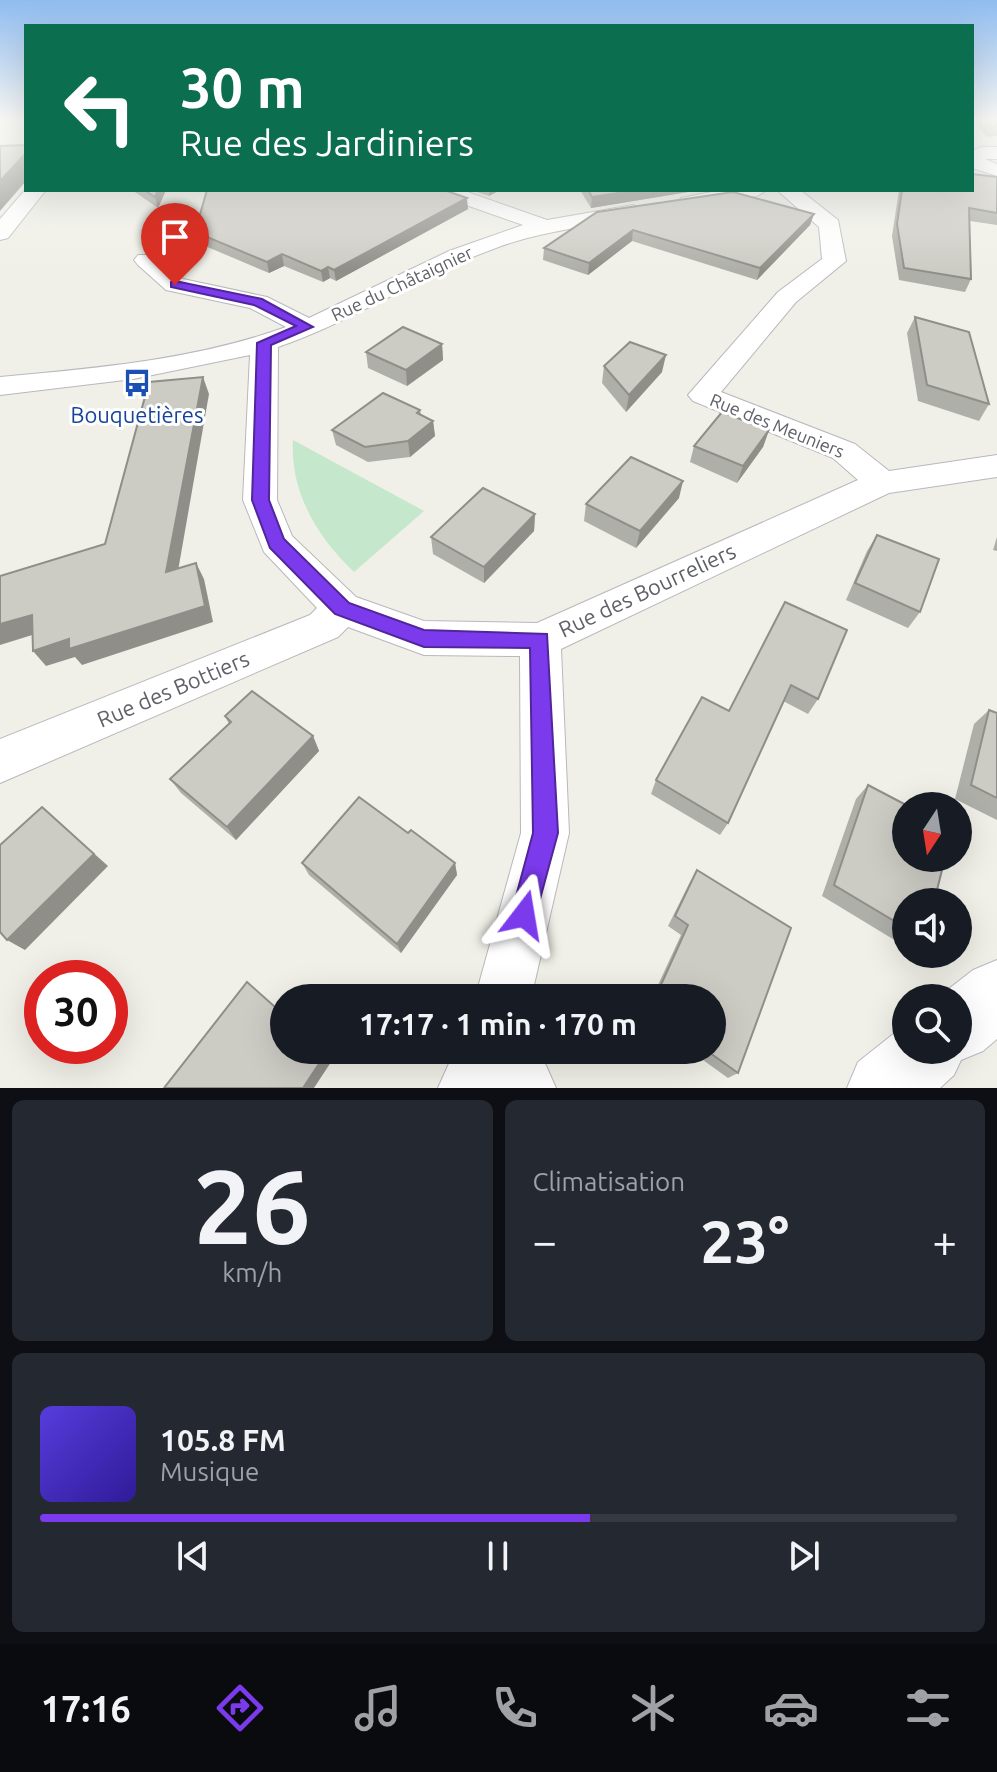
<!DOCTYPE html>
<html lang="fr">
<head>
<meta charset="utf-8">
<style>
	:root { --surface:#171b24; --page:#242831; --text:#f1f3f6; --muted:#9ea1a6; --line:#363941; --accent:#7c3aed }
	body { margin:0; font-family:Ubuntu,sans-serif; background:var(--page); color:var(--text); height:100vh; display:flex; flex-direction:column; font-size:30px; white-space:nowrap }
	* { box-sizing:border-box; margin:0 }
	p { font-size:26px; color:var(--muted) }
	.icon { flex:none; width:44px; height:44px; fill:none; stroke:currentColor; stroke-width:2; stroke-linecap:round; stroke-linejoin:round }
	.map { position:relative; height:1088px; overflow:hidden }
	.details { display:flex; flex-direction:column; gap:12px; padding:12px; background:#0d0f14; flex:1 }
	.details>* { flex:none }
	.banner { position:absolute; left:24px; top:24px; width:950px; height:168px; border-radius:0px; box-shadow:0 8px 32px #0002; background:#0b6e4f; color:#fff; overflow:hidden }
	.needle { width:52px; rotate:192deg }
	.controls { position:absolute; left:892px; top:792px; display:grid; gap:16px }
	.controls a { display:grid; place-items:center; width:80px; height:80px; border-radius:50%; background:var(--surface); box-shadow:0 8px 32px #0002; font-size:40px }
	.speed { position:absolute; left:24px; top:960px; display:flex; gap:16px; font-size:40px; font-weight:700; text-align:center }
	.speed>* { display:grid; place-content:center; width:104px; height:104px; border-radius:50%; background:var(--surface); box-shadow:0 8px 32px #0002; line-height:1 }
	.speed .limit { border:12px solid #d22; background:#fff; color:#111 }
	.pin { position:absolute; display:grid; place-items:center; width:68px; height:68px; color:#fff; margin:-82px -34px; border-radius:50% 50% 50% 0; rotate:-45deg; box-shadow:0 0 8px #0007 }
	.pin .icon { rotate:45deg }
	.me { position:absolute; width:88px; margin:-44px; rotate:14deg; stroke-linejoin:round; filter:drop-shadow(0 0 6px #0008) }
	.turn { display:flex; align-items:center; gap:28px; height:168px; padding:0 24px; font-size:36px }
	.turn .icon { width:104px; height:104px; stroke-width:2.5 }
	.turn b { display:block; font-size:56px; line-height:68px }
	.big { font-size:60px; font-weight:700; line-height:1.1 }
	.details .card { flex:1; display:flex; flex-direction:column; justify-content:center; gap:12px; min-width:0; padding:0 28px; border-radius:12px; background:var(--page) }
	.details .dial { align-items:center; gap:0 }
	.dial b { font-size:104px; line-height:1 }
	.song { display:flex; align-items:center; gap:24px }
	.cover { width:96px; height:96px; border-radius:12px; background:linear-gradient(135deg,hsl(250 70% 55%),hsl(250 70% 35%)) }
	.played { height:8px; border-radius:4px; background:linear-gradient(90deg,var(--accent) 60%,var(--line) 60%) }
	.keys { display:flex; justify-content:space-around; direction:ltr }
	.heat { display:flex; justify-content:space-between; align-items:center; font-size:44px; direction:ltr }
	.details .tiles { flex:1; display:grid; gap:12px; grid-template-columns:1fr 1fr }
	.card:last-child { grid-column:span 2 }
	.trip { position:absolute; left:270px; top:984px; width:456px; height:80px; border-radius:40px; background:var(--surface); box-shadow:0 8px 32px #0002; font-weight:700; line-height:80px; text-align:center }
	.dock { display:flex; height:128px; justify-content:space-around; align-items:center; background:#090b0e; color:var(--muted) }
	.dock .icon { width:56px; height:56px }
	.dock .current { color:var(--accent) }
	.dock b { font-size:36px; color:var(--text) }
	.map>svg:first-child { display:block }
	.green { fill:#c5e7cb }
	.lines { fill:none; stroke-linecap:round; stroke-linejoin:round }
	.street-casing { stroke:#b8b8bd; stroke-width:2 }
	.secondary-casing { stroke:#b9bac0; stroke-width:2 }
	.street { fill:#fff; fill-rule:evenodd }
	.secondary { fill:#fff; fill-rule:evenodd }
	.wall { fill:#afafa9 }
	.shaded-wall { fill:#8f8e89 }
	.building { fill:#cccbc4; stroke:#8f8e89; stroke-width:2 }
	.route { fill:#7c3aed; stroke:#51269a; stroke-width:2 }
	.labels { text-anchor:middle; stroke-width:6; stroke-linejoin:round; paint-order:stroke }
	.far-street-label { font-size:18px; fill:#5f6167; stroke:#fff }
	.transit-label { font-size:22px; fill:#164399; stroke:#fff }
	.street-label { font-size:22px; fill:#5f6167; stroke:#fff }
</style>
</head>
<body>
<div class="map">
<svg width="997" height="1088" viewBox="0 0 997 1088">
	<rect width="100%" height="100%" fill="#f0f0e8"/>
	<!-- green -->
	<path class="green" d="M293,440L424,511L354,572C317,537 290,492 293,440Z"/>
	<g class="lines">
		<defs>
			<g id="street">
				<polygon points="981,147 997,147 997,159 985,159 997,164 997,176 972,168 972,151"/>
				<polygon points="26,189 46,190 8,238 0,240 0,219"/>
				<path d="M432,190H462L547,220L633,205L644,211L640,215C592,227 543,230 496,248C421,275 354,321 278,347L277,500L292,536L356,597L424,621L537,623L858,480L833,458L693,401L688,395L778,292L822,259L819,227L777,190H800L838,220L846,261L796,302L721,392L855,444L889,471L997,455V477L889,493L561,649L569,833L531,998H475L521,833L520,656L424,655L348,627L338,637L0,783V739L310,615L317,608L264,552L243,500L250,355L133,379L0,395V377C96,368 195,360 286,327L250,308L166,290L138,265L134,260L138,255H154L183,279L267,297L309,318L449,251L523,225L435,194Z"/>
				<polygon points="722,190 767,190 757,196 688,208 678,202 681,198"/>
				<polygon points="455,1050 539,1050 556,1088 438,1088"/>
			</g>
			<polygon id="secondary" points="997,960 997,1039 983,1051 961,1060 954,1075 940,1088 847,1088 858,1062 906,1024 906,1050 958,1050 958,998 937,998 973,970"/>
		</defs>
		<!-- street casing -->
		<use href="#street" class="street-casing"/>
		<!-- secondary casing -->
		<use href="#secondary" class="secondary-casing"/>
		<!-- street -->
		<use href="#street" class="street"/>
		<!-- secondary -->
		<use href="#secondary" class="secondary"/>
	</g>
	<!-- wall -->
	<g class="wall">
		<polygon points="972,119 997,119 997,136 987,137"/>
		<polygon points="997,177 997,225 970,221 971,279 965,292 899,280 892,236 899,190 972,190"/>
		<polygon points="132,190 166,190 158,208"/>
		<polygon points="471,190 500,190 489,196"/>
		<polygon points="580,190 700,190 591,208"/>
		<polygon points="468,209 336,281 330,278 323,282 284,266 269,273 198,243 195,232"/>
		<polygon points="597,212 814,214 810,225 757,280 632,241 588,275 543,260 544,248"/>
		<polygon points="915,317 989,404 979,421 918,401 907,333"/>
		<polygon points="442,344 443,360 407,386 368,368 366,352"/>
		<polygon points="604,366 662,372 626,412 602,383"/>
		<polygon points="420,410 421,414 433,421 435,436 410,457 368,462 336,445 332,430"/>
		<polygon points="769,430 763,447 737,483 690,462 694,446"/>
		<polygon points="679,498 636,548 584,521 586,504"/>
		<polygon points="535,514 534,531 484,583 433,554 431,537"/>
		<polygon points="877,535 920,612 908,628 846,600 867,551"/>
		<polygon points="997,537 997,551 993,550"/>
		<polygon points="785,602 818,699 808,714 783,701 728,823 720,835 651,794 656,780 729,711"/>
		<polygon points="989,710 997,713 997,820 955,799 974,724"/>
		<polygon points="225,716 313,736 319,751 236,840 181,793 170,779 229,724"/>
		<polygon points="868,785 906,902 906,947 822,896 856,799"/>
		<polygon points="408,833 455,863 457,875 401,953 309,875 302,863"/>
		<polygon points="697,870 738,1073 728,1078 689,1050 712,1050 712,998 652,998 681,935 668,926 690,882"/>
	</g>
	<!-- shaded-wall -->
	<g class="shaded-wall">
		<polygon points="26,153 26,181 0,211 0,181"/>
		<polygon points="158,190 166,190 158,208 155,197"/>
		<polygon points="489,190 500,190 489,196"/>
		<polygon points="638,190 700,190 591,208 592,197"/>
		<polygon points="467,198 468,209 336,281 334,270"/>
		<polygon points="814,214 810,225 757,280 760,268"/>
		<polygon points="633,230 632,241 588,275 589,263"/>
		<polygon points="282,254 284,266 269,273 267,262"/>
		<polygon points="328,267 330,278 323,282 321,271"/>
		<polygon points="442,344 443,360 407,386 406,370"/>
		<polygon points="666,355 662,372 626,412 629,395"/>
		<polygon points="203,377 209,394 175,588 166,572"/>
		<polygon points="433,421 435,436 410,457 408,441"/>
		<polygon points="769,430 763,447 737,483 743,466"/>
		<polygon points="683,481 679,498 636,548 640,531"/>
		<polygon points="535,514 534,531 484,583 484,567"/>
		<polygon points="196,563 204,579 213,622 82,665 75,657 46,666 33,651"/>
		<polygon points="32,615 45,631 0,645 0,624"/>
		<polygon points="313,736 319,751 236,840 227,827"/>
		<polygon points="42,807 108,866 25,950 7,940"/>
		<polygon points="455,863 457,875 401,953 397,944"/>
		<polygon points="324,1050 333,1059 314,1088 303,1088"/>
	</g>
	<!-- building -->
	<g class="building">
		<polygon points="984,119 997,119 997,126 992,127"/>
		<polygon points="26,145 26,153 0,181 0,146"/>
		<polygon points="972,174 997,177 997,213 969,208 971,279 904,268 897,224 902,190 972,190"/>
		<polygon points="144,190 158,190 155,197"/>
		<polygon points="207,190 444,190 467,198 334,270 328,267 321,271 282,254 267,262 195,232"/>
		<polygon points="588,190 638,190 592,197"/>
		<polygon points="733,192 814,214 760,268 633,230 589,263 544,248 597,212"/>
		<polygon points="915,317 969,332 989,404 927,385"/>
		<polygon points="403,327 442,344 406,370 366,352"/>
		<polygon points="630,342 666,355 629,395 604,366"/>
		<polygon points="203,377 166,572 196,563 205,606 69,649 69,639 33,651 32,615 0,624 0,576 105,544 149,382"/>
		<polygon points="383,393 420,410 417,413 433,421 408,441 365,447 332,430"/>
		<polygon points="722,412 769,430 743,466 694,446"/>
		<polygon points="631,457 683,481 640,531 586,504"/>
		<polygon points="483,488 535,514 484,567 431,537"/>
		<polygon points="877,535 939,559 920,612 855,583"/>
		<polygon points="785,602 847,630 818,699 791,685 728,823 656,780 702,697 729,711"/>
		<polygon points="252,691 313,736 227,827 170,779 231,722 225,716"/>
		<polygon points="989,710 997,713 997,798 971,785"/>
		<polygon points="868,785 908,806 906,806 906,858 945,858 934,902 906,902 906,928 834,885"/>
		<polygon points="359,797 408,833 411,830 455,863 397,944 302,863"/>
		<polygon points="42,807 94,854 7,940 0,932 0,845"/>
		<polygon points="697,870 791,928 738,1073 706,1050 712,1050 712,998 655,998 688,925 675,916"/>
		<polygon points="247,982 284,1015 284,1050 323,1050 326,1053 303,1088 164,1088"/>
	</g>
	<!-- sky -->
	<linearGradient id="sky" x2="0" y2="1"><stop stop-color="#8fbcf0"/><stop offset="0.44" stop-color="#f8f8f5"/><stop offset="1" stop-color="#f8f8f5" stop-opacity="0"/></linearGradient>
	<rect width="997" height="271" fill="url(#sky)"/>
	<!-- route -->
	<polygon class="route" points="175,281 262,299 313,327 271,345 269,500 284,539 349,603 424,630 547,634 558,833 533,925 524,929 515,925 511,915 533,833 530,648 424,647 335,614 270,548 252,500 257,343 296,326 254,305 171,287 171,282"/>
	<!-- icons -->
	<defs>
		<symbol id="bus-bare" viewBox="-9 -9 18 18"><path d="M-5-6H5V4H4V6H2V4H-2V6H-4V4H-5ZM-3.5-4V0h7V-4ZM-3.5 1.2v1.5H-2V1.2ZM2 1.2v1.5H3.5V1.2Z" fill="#1a4fb4" stroke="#fff" stroke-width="2.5" paint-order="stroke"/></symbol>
	</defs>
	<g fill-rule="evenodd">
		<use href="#bus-bare" x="117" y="363" width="40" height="40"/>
	</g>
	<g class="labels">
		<!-- far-street labels -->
		<g class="far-street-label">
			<text transform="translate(402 284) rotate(-25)" y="6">Rue du Châtaignier</text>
			<text transform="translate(777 426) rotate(22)" y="6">Rue des Meuniers</text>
		</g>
		<!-- transit labels -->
		<g class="transit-label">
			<text x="137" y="423">Bouquetières</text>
		</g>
		<!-- street labels -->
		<g class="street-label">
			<text transform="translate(647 590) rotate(-25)" y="8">Rue des Bourreliers</text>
			<text transform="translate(173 689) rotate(-23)" y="8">Rue des Bottiers</text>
		</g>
	</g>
</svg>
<div class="controls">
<a><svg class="needle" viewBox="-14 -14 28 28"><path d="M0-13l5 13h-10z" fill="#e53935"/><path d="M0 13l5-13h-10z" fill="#9ea1a6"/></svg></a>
<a><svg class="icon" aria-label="sound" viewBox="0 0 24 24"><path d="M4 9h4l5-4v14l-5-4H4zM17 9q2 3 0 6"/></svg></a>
<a><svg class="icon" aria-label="search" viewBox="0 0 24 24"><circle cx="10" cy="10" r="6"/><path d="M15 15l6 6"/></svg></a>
</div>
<div class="speed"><div class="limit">30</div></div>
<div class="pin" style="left:175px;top:285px;background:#d93025"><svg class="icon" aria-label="arrive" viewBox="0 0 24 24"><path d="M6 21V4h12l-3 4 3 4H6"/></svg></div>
<svg class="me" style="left:524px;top:915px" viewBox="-20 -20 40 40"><path d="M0-17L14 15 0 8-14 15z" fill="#7c3aed" stroke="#fff" stroke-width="4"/></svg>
<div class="trip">17:17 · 1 min · 170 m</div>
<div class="banner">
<div class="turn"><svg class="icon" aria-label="left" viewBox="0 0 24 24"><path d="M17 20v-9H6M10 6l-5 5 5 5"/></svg><div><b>30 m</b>Rue des Jardiniers</div></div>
</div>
</div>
<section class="details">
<div class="tiles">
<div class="card dial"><b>26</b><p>km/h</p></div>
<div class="card"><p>Climatisation</p>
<div class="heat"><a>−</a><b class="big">23°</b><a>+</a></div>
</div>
<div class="card">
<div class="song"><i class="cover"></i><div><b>105.8 FM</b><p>Musique</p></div></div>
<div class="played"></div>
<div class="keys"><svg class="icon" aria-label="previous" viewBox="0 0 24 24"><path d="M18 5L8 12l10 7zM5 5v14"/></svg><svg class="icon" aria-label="pause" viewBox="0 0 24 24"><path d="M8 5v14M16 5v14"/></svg><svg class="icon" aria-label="next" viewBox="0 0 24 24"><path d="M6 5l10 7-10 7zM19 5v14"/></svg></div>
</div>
</div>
</section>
<nav class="dock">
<b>17:16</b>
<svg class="icon current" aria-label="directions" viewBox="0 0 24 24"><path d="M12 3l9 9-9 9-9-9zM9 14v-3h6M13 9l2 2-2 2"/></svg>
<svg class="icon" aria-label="music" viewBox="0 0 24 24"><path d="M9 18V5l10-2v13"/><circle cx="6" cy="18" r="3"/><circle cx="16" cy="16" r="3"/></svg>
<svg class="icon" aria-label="phone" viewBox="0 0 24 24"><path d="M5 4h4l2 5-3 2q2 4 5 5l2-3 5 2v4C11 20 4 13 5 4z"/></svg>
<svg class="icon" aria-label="climate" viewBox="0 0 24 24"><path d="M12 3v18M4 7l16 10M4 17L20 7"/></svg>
<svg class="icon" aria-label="car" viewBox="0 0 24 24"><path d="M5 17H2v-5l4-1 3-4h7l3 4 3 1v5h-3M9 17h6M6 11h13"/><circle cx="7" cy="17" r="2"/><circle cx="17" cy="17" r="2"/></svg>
<svg class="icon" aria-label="filters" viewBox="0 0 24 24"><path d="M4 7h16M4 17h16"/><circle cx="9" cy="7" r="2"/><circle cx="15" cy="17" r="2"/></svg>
</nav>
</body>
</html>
